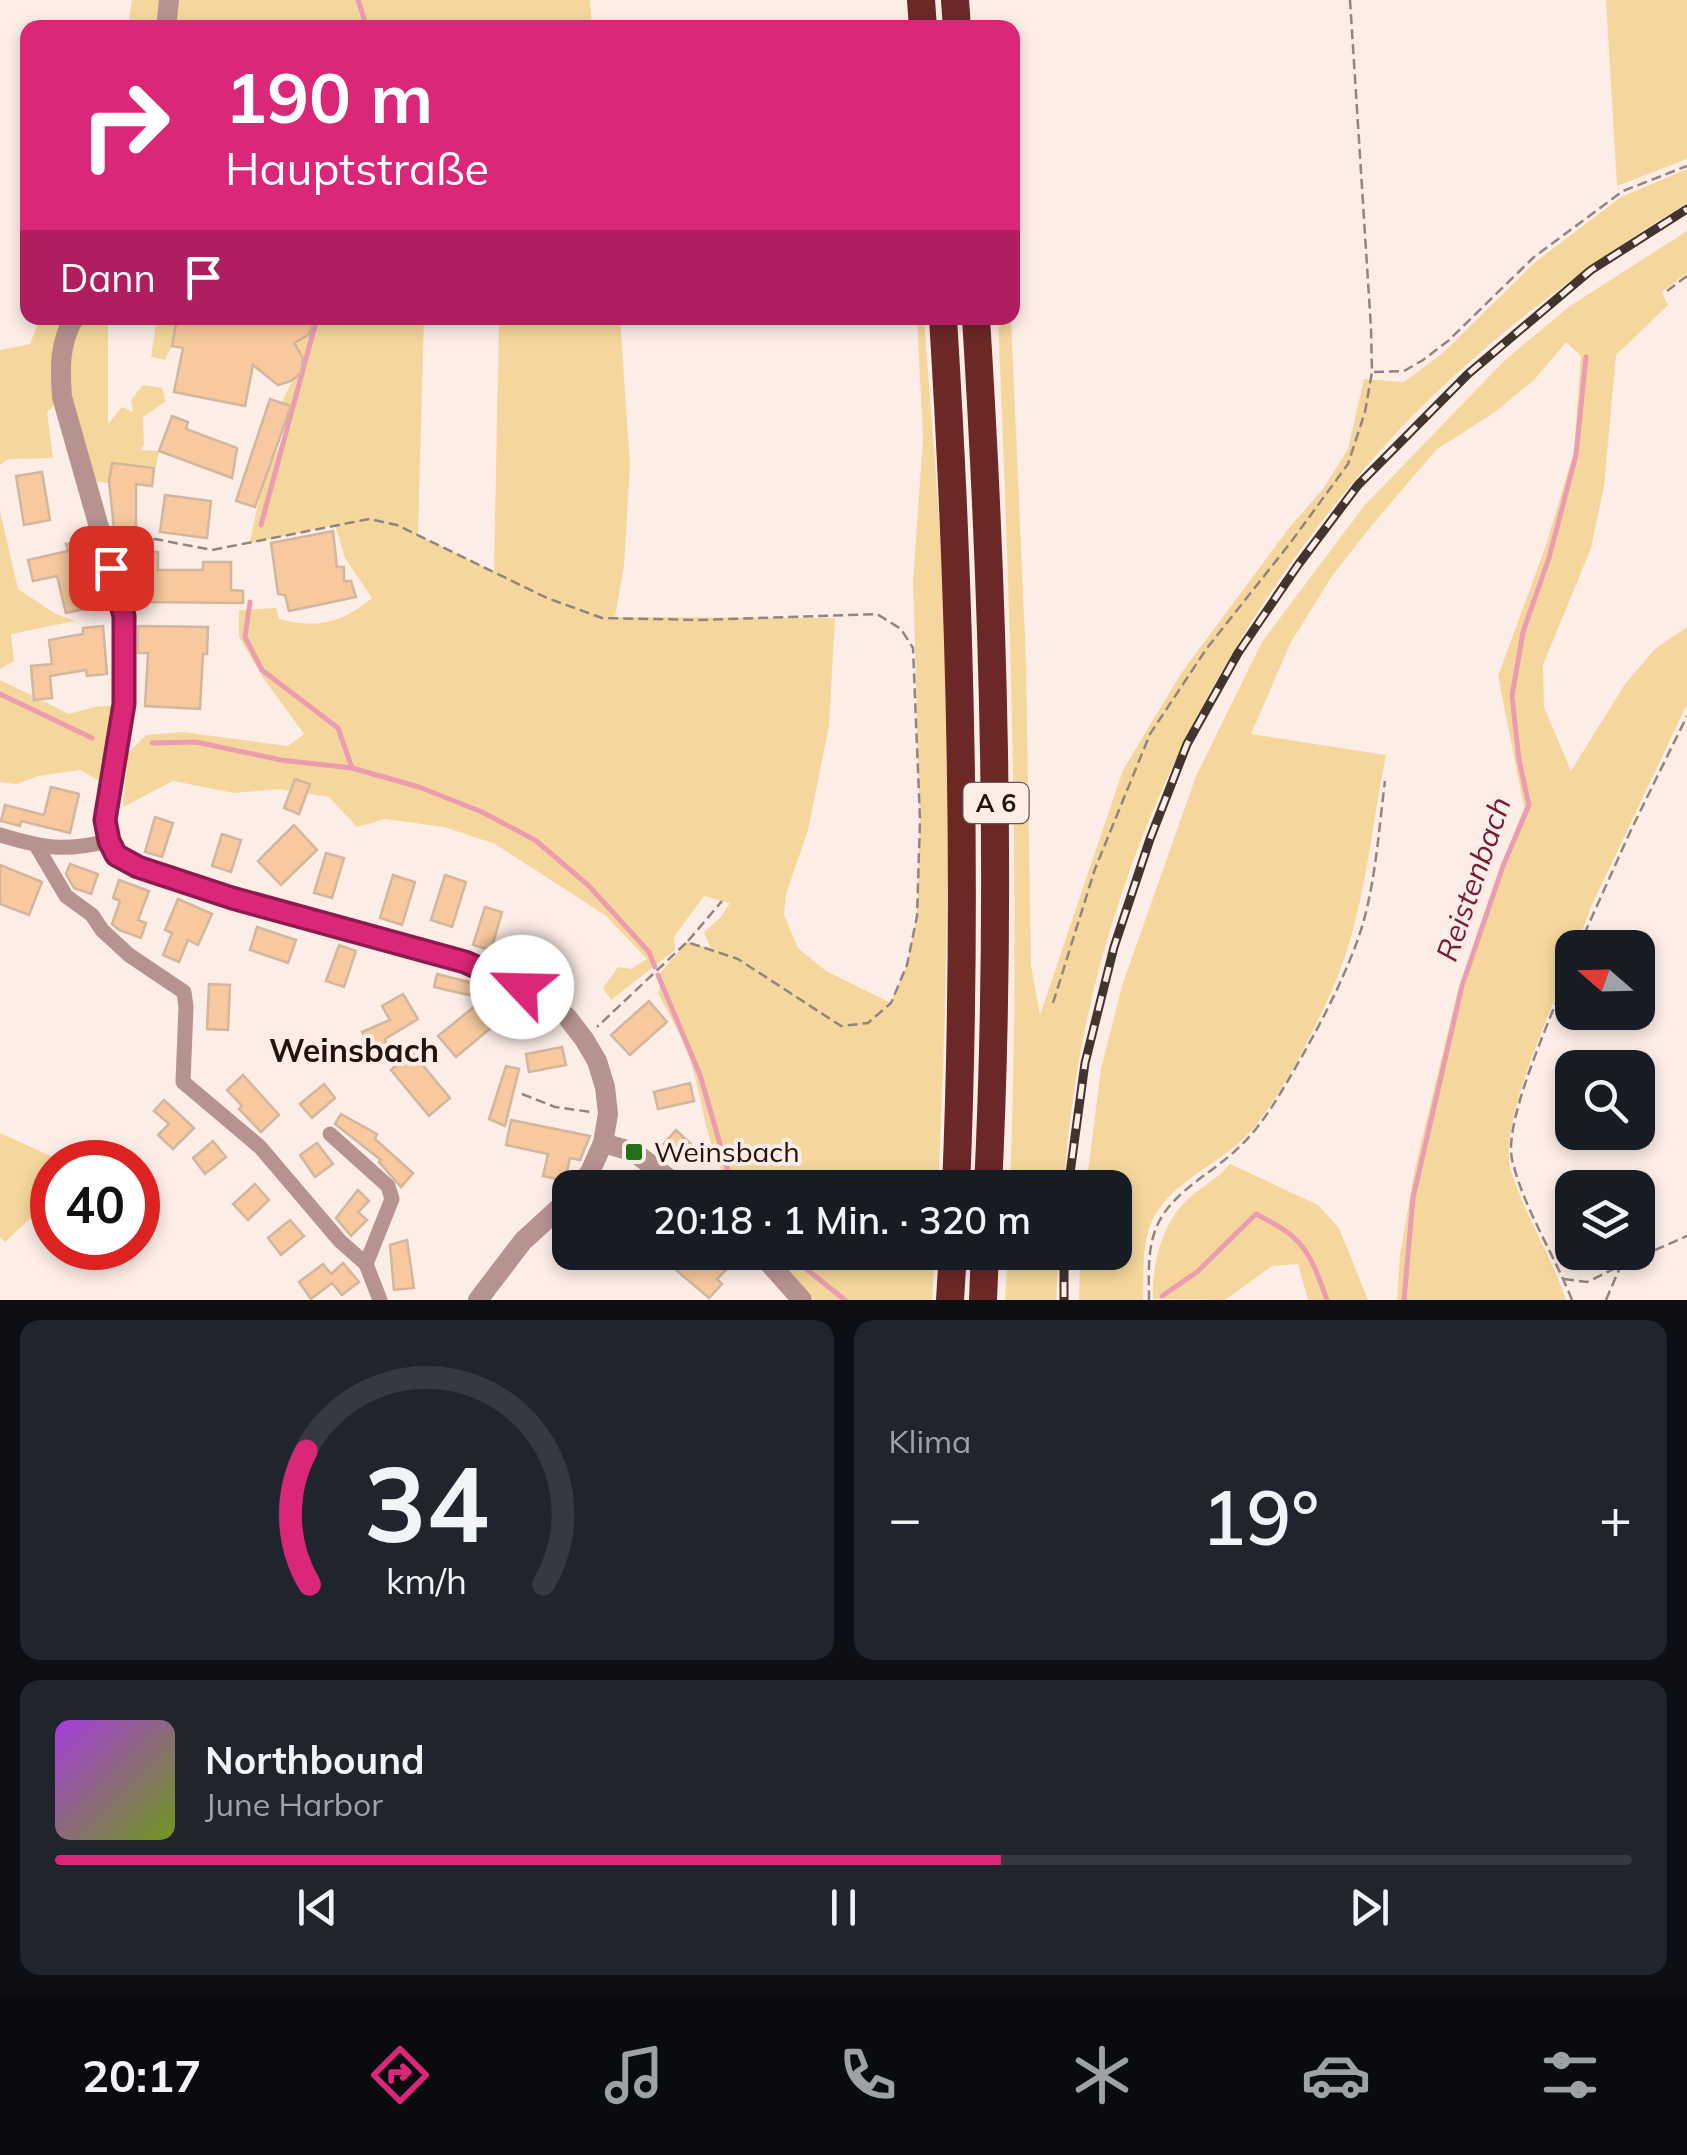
<!DOCTYPE html>
<html lang="de">
<head>
<meta charset="utf-8">
<style>
	:root { --surface:#171b24; --page:#20242c; --text:#f1f3f6; --muted:#9ea1a6; --line:#363941; --accent:#db2777 }
	body { margin:0; font-family:Mulish,sans-serif; background:var(--page); color:var(--text); height:100vh; display:flex; flex-direction:column; font-size:38px; white-space:nowrap }
	* { box-sizing:border-box; margin:0 }
	p { font-size:32px; color:var(--muted) }
	.icon { flex:none; width:55px; height:55px; fill:none; stroke:currentColor; stroke-width:2; stroke-linecap:round; stroke-linejoin:round }
	.map { position:relative; height:1300px; overflow:hidden }
	.drawer { display:flex; flex-direction:column; gap:20px; padding:20px; background:#0d0f14; flex:1 }
	.drawer>* { flex:none }
	.banner { position:absolute; left:20px; top:20px; width:1000px; height:305px; border-radius:20px; box-shadow:0 5px 15px #0003; background:#db2777; color:#fff; overflow:hidden }
	.needle { width:65px; rotate:290deg }
	.fabs { position:absolute; left:1555px; top:930px; display:grid; gap:20px }
	.fabs a { display:grid; place-items:center; width:100px; height:100px; border-radius:20px; background:var(--surface); box-shadow:0 5px 15px #0003; font-size:50px }
	.speed { position:absolute; left:30px; top:1140px; display:flex; gap:20px; font-size:50px; font-weight:700; text-align:center }
	.speed>* { display:grid; place-content:center; width:130px; height:130px; border-radius:50%; background:var(--surface); box-shadow:0 5px 15px #0003; line-height:1 }
	.speed .limit { border:15px solid #d22; background:#fff; color:#111 }
	.pin { position:absolute; display:grid; place-items:center; width:85px; height:85px; color:#fff; margin:-42px; border-radius:20px; box-shadow:0 5px 15px #0006 }
	.me { position:absolute; width:110px; margin:-55px; rotate:294deg; stroke-linejoin:round; filter:drop-shadow(0 0 8px #0008) }
	.turn { display:flex; align-items:center; gap:35px; height:210px; padding:0 40px; font-size:45px }
	.turn .icon { width:130px; height:130px; stroke-width:2.5 }
	.turn b { display:block; font-size:70px; line-height:85px }
	.then { display:flex; align-items:center; height:95px; padding:0 40px; background:#0003; gap:20px; font-size:38px }
	.big { font-size:75px; font-weight:600; line-height:1.1 }
	.drawer .tile { flex:1; display:flex; flex-direction:column; justify-content:center; gap:15px; min-width:0; padding:0 35px; border-radius:20px; background:var(--page) }
	.drawer .dial { align-items:center; gap:0 }
	.dial svg { height:260px; overflow:visible; fill:none; stroke:var(--line); stroke-width:7; stroke-linecap:round; text-anchor:middle }
	.dial text { fill:var(--text); stroke:none }
	.song { display:flex; align-items:center; gap:30px }
	.cover { width:120px; height:120px; border-radius:15px; background:linear-gradient(135deg,hsl(280 70% 55%),hsl(80 70% 35%)) }
	.played { height:10px; border-radius:5px; background:linear-gradient(90deg,var(--accent) 60%,var(--line) 60%) }
	.keys { display:flex; justify-content:space-around; direction:ltr }
	.heat { display:flex; justify-content:space-between; align-items:center; font-size:55px; direction:ltr }
	.drawer .tiles { flex:1; display:grid; gap:20px; grid-template-columns:1fr 1fr }
	.tile:last-child { grid-column:span 2 }
	.trip { position:absolute; left:552px; top:1170px; width:580px; height:100px; border-radius:20px; background:var(--surface); box-shadow:0 5px 15px #0003; font-weight:600; line-height:100px; text-align:center }
	.tabs { display:flex; height:160px; justify-content:space-around; align-items:center; background:#090b0e; color:var(--muted) }
	.tabs .icon { width:70px; height:70px }
	.tabs .active { color:var(--accent) }
	.tabs b { font-size:45px; color:var(--text) }
	.map>svg:first-child { display:block }
	.green { fill:#f5d79d }
	.lines { fill:none; stroke-linecap:round; stroke-linejoin:round }
	.stream { stroke:#eb9daf; stroke-width:5 }
	.building { fill:#f8c99e; stroke:#d2b69d; stroke-width:2.5 }
	.path { stroke:#92847e; stroke-width:2.5; stroke-dasharray:10 5; stroke-linecap:butt }
	.minor { stroke:#b79390; stroke-width:15 }
	.tertiary { stroke:#b79390; stroke-width:20 }
	.motorway { stroke:#6b2827; stroke-width:28 }
	.rail-casing { stroke:#41342e; stroke-width:9 }
	.rail { stroke:#fcede6; stroke-width:5; stroke-dasharray:15; stroke-linecap:butt }
	.route-casing { stroke:#8e194d; stroke-width:25 }
	.route { stroke:#db2777; stroke-width:18 }
	.poi-dot { fill:#207119; stroke:#fcede6; stroke-width:4 }
	.labels { text-anchor:middle; stroke-width:8; stroke-linejoin:round; paint-order:stroke }
	.shield { fill:#fcede6; stroke:#635550; stroke-width:2.5 }
	.shield-label { font-size:25px; font-weight:bold; fill:#21140f }
	.poi-label { font-size:28px; fill:#21140f; stroke:#fcede6; text-anchor:start }
	.water-label { font-size:30px; font-style:italic; fill:#741a3a; stroke:#fcede6 }
	.quarter-label { font-size:32px; font-weight:bold; fill:#21140f; stroke:#fcede6 }
</style>
</head>
<body>
<div class="map">
<svg width="1687" height="1300" viewBox="0 0 1687 1300">
	<rect width="100%" height="100%" fill="#fcede6"/>
	<!-- green -->
	<g class="green">
		<polygon points="132,0 590,0 592,27 128,28"/>
		<polygon points="1606,0 1687,0 1687,159 1617,186"/>
		<path d="M1687,169V203C1572,273 1460,359 1371,461C1196,663 1080,919 1064,1187H1010C1021,897 1010,608 998,318H1011L1026,662L1031,966L1040,1015L1123,770L1182,672L1289,528L1323,489L1348,449L1364,379L1404,382L1443,353L1534,263L1621,197Z"/>
		<path d="M1687,231V273L1662,292L1668,305L1616,355L1604,486L1591,548L1543,665L1544,707L1571,771L1625,684L1655,649L1687,627V704L1591,907L1576,947L1572,948V956C1554,1004 1497,1124 1511,1171C1525,1215 1551,1256 1566,1300H1397L1400,1255L1415,1168L1459,986L1524,807L1498,676L1545,548L1574,452L1581,356L1566,342L1534,380L1495,412L1437,449L1372,525L1332,576L1291,642L1251,734L1386,755C1369,838 1365,921 1328,999C1308,1042 1285,1088 1256,1125C1228,1161 1176,1177 1154,1217C1141,1241 1144,1274 1143,1300H1079L1080,1253L1115,1252V1188L1086,1187L1101,1069L1122,986L1196,776L1262,642L1364,506L1504,361L1570,306Z"/>
		<polygon points="40,318 177,318 172,346 165,360 151,357 156,324 108,325 108,424 122,407 133,412 131,400 143,385 162,388 166,401 143,417 144,444 141,450 159,451 156,467 112,463 110,480 114,484 88,480 62,398 47,412 53,458 8,459 0,465 0,350 30,344"/>
		<path d="M270,318H424L418,535L494,572L499,318H620L630,465L624,566L615,617L835,618L829,726L808,830L786,894L784,915L798,948L826,971L891,1003L907,965L917,916L920,820L913,581L923,438L917,318H924C930,403 938,489 942,574C951,778 948,984 938,1187L733,1188C706,1153 704,1103 691,1063C684,1039 669,1015 658,993L663,977L658,975L687,942L711,949L704,932L720,918L730,903L704,896L674,937L675,950L611,1000L603,988L618,967L631,969L647,959L605,915L495,844L444,827L385,819L357,827L329,797L279,789L234,793L173,781L123,807L128,753L146,735L183,732L288,746L304,734L264,679L239,637V610L276,608L279,619C318,629 342,623 372,598L345,558L335,525L250,543C257,502 269,457 293,424L283,428L290,406L282,403C300,358 324,360 267,330Z"/>
		<polygon points="0,511 18,589 56,614 75,621 11,634 14,661 0,669"/>
		<polygon points="0,680 69,714 94,707 124,704 110,787 80,770 38,776 17,784 0,782"/>
		<polygon points="0,1133 64,1162 52,1162 52,1198 5,1242 0,1237"/>
		<path d="M1230,1164L1318,1205L1339,1228L1368,1300H1308L1298,1264L1272,1266L1225,1300L1153,1299C1151,1267 1162,1224 1186,1201C1200,1187 1218,1179 1230,1164Z"/>
		<polygon points="765,1253 935,1253 932,1300 814,1300"/>
		<polygon points="1008,1253 1059,1253 1056,1300 1005,1300"/>
	</g>
	<g class="lines">
		<!-- stream -->
		<g class="stream">
			<polyline points="358,0 367,28"/>
			<polyline points="261,525 317,318"/>
			<polyline points="250,602 245,637 262,670 338,728 352,768"/>
			<polyline points="0,694 92,738"/>
			<polyline points="152,743 196,742 281,760 352,768 419,787 482,812 535,840 588,885 649,952 655,967"/>
			<polyline points="658,975 700,1075 730,1178 737,1188"/>
			<polyline points="785,1252 845,1300"/>
			<path d="M1162,1296L1197,1272L1256,1214C1304,1238 1309,1250 1327,1300"/>
			<polyline points="1404,1300 1413,1198 1462,986 1503,866 1529,805 1519,760 1512,696 1523,632 1549,558 1576,455 1586,357"/>
		</g>
	</g>
	<!-- building -->
	<g class="building">
		<polygon points="177,318 317,318 308,335 294,343 303,358 301,373 291,381 278,385 253,365 245,406 174,392 183,348 172,346"/>
		<polygon points="270,399 291,406 255,507 236,501"/>
		<polygon points="172,416 188,422 186,429 237,448 232,478 159,451"/>
		<polygon points="112,463 154,468 152,486 136,484 136,529 114,529 109,481"/>
		<polygon points="42,472 50,520 24,525 16,476"/>
		<polygon points="165,495 211,501 207,538 160,532"/>
		<polygon points="333,531 337,567 344,567 344,581 351,581 356,597 289,611 285,595 278,594 271,543"/>
		<polygon points="89,543 94,572 76,575 84,609 66,613 57,576 33,581 28,560 68,551 66,544"/>
		<polygon points="136,552 158,552 158,570 203,570 203,562 231,562 231,590 243,591 243,603 136,602"/>
		<polygon points="103,626 107,674 87,676 86,670 50,676 52,698 34,700 31,666 52,664 49,640 83,634 83,628"/>
		<polygon points="138,626 208,627 207,654 203,654 200,709 145,706 148,653 138,653"/>
		<polygon points="295,779 310,784 299,814 284,808"/>
		<polygon points="51,787 79,794 70,833 21,821 20,826 1,821 5,805 44,815"/>
		<polygon points="155,817 173,823 162,857 145,852"/>
		<polygon points="294,825 317,850 281,885 258,861"/>
		<polygon points="222,834 241,840 231,872 212,866"/>
		<polygon points="326,853 344,858 332,898 314,893"/>
		<polygon points="70,864 98,874 91,894 74,888 66,874"/>
		<polygon points="0,865 42,882 29,915 0,904"/>
		<polygon points="393,875 415,882 402,925 380,918"/>
		<polygon points="445,875 466,882 452,927 431,920"/>
		<polygon points="119,880 149,891 138,920 146,923 141,938 119,930 112,924 120,901 113,898"/>
		<polygon points="178,899 212,914 198,945 188,940 179,962 163,955 172,933 165,930"/>
		<polygon points="485,907 502,912 491,950 473,945"/>
		<polygon points="257,927 296,940 288,963 250,950"/>
		<polygon points="339,945 356,951 344,987 326,981"/>
		<polygon points="437,974 485,986 482,998 434,987"/>
		<polygon points="209,984 230,985 228,1030 207,1029"/>
		<polygon points="403,994 418,1019 385,1039 387,1045 371,1052 362,1032 390,1020 382,1006"/>
		<polygon points="649,1001 667,1022 630,1055 611,1035"/>
		<polygon points="475,1006 492,1027 456,1057 438,1036"/>
		<polygon points="562,1047 566,1065 529,1072 526,1054"/>
		<polygon points="412,1052 450,1098 429,1116 391,1070"/>
		<polygon points="506,1066 519,1069 505,1126 489,1119"/>
		<polygon points="243,1075 279,1115 261,1132 239,1109 242,1106 227,1090"/>
		<polygon points="690,1083 694,1101 658,1109 654,1092"/>
		<polygon points="324,1084 335,1098 312,1118 300,1104"/>
		<polygon points="164,1100 194,1128 173,1149 158,1135 169,1124 154,1111"/>
		<polygon points="341,1114 377,1134 375,1139 413,1173 401,1187 379,1162 381,1160 335,1124"/>
		<polygon points="511,1120 590,1136 580,1160 570,1158 565,1181 543,1176 548,1154 506,1145"/>
		<polygon points="676,1130 693,1146 677,1164 660,1148"/>
		<polygon points="213,1141 226,1157 205,1174 193,1158"/>
		<polygon points="317,1143 333,1164 315,1177 300,1155"/>
		<polygon points="255,1184 269,1200 248,1220 233,1204"/>
		<polygon points="358,1190 369,1201 358,1212 367,1220 351,1236 336,1218"/>
		<polygon points="290,1220 304,1236 281,1255 268,1238"/>
		<polygon points="407,1240 414,1288 394,1290 390,1245"/>
		<polygon points="680,1252 712,1252 728,1268 717,1279 722,1284 709,1298 669,1264"/>
		<polygon points="343,1263 359,1282 342,1295 332,1283 311,1299 299,1282 323,1264 331,1274"/>
	</g>
	<g class="lines">
		<!-- path -->
		<g class="path">
			<polyline points="1667,291 1687,276"/>
			<polyline points="1374,372 1404,371 1423,360 1448,341 1534,257 1623,191 1687,166"/>
			<polyline points="127,553 134,547 155,539 212,550 369,519 397,525 547,598 602,618 699,620 877,614 901,629 913,648 920,820 917,916 907,965 891,1003 868,1023 841,1026 738,959 687,942 597,1027"/>
			<polyline points="688,941 722,901"/>
			<polyline points="1578,948 1631,830 1687,716"/>
			<polyline points="1053,1003 1095,869 1150,734 1207,648 1291,542 1348,464 1365,412 1372,372 1371,328 1350,0"/>
			<polyline points="522,1094 555,1107 591,1112"/>
			<polyline points="1564,1279 1587,1282 1620,1266"/>
			<path d="M1149,1300C1149,1278 1147,1253 1155,1231C1168,1194 1208,1176 1235,1151C1258,1131 1275,1103 1290,1077C1314,1036 1338,992 1355,947C1375,896 1378,835 1385,781"/>
			<path d="M1572,1300C1554,1254 1523,1207 1512,1159C1503,1118 1557,1005 1572,962"/>
			<polyline points="1606,1300 1621,1265 1687,1236"/>
		</g>
		<!-- minor -->
		<g class="minor">
			<path d="M0,835C43,848 64,852 109,841"/>
			<polyline points="37,847 66,896 92,915 102,930 129,955 184,992 186,1007 183,1082 260,1147 340,1241 366,1264 380,1300"/>
			<polyline points="330,1134 388,1186 392,1199 366,1264"/>
		</g>
		<!-- tertiary -->
		<g class="tertiary">
			<polyline points="166,28 169,0"/>
			<path d="M74,318C59,344 60,368 62,397L124,615V704L105,820L109,841L116,855L138,867L232,899L465,962L543,998L567,1017L584,1039L597,1061L605,1087L608,1114L603,1143L590,1172L578,1188"/>
			<polyline points="603,1143 634,1152 681,1188"/>
			<polyline points="759,1252 802,1300"/>
			<polyline points="478,1300 523,1241 570,1198"/>
		</g>
		<!-- motorway -->
		<g class="motorway">
			<polyline points="921,0 923,28"/>
			<polyline points="955,0 957,28"/>
			<path d="M943,318C961,608 968,897 956,1188"/>
			<path d="M976,318C994,608 1002,897 988,1188"/>
			<polyline points="950,1300 953,1252"/>
			<polyline points="983,1300 985,1252"/>
		</g>
		<defs>
			<g id="rail">
				<polyline points="1068,1188 1085,1063 1114,947 1150,839 1187,744 1238,653 1298,565 1358,485 1468,374 1591,270 1687,209"/>
				<polyline points="1064,1252 1064,1300"/>
			</g>
		</defs>
		<!-- rail casing -->
		<use href="#rail" class="rail-casing"/>
		<!-- rail -->
		<use href="#rail" class="rail"/>
	</g>
	<g class="lines">
		<defs>
			<polyline id="route" points="111,568 124,616 124,704 105,820 109,841 116,855 138,867 232,898 465,962 522,987"/>
		</defs>
		<!-- route casing -->
		<use href="#route" class="route-casing"/>
		<!-- route -->
		<use href="#route" class="route"/>
	</g>
	<!-- markers -->
	<rect class="poi-dot" x="624" y="1142" width="20" height="20" rx="5"/>
	<g class="labels">
		<!-- shield labels -->
		<rect class="shield" x="963.5" y="783" width="65" height="40" rx="8"/>
		<g class="shield-label">
			<text x="996" y="812">A 6</text>
		</g>
		<!-- poi labels -->
		<g class="poi-label">
			<text x="654" y="1162">Weinsbach</text>
		</g>
		<!-- water labels -->
		<g class="water-label">
			<text transform="translate(1474 879) rotate(-71)" y="10">Reistenbach</text>
		</g>
		<!-- quarter labels -->
		<g class="quarter-label">
			<text x="354" y="1062">Weinsbach</text>
		</g>
	</g>
</svg>
<div class="fabs">
<a><svg class="needle" viewBox="-14 -14 28 28"><path d="M0-13l5 13h-10z" fill="#e53935"/><path d="M0 13l5-13h-10z" fill="#9ea1a6"/></svg></a>
<a><svg class="icon" aria-label="search" viewBox="0 0 24 24"><circle cx="10" cy="10" r="6"/><path d="M15 15l6 6"/></svg></a>
<a><svg class="icon" aria-label="layers" viewBox="0 0 24 24"><path d="M12 4l9 5-9 5-9-5zM3 14l9 5 9-5"/></svg></a>
</div>
<div class="speed"><div class="limit">40</div></div>
<div class="pin" style="left:111px;top:568px;background:#d93025"><svg class="icon" aria-label="arrive" viewBox="0 0 24 24"><path d="M6 21V4h12l-3 4 3 4H6"/></svg></div>
<svg class="me" style="left:522px;top:987px" viewBox="-20 -20 40 40"><circle r="19" fill="#fff"/><path d="M0-13L10 11 0 6-10 11z" fill="#db2777"/></svg>
<div class="trip">20:18 · 1 Min. · 320 m</div>
<div class="banner">
<div class="turn"><svg class="icon" aria-label="right" viewBox="0 0 24 24"><path d="M7 20v-9h11M14 6l5 5-5 5"/></svg><div><b>190 m</b>Hauptstraße</div></div>
<div class="then">Dann<svg class="icon" aria-label="arrive" viewBox="0 0 24 24"><path d="M6 21V4h12l-3 4 3 4H6"/></svg></div>
</div>
</div>
<section class="drawer">
<div class="tiles">
<div class="tile dial"><svg viewBox="0 0 100 80">
<path d="M14 69A42 42 0 1 1 86 69"/>
<path d="M14 69A42 42 0 0 1 13 28" stroke="#db2777"/>
<text x="50" y="56" font-size="32" font-weight="700">34</text>
<text x="50" y="72" font-size="11">km/h</text>
</svg></div>
<div class="tile"><p>Klima</p>
<div class="heat"><a>−</a><b class="big">19°</b><a>+</a></div>
</div>
<div class="tile">
<div class="song"><i class="cover"></i><div><b>Northbound</b><p>June Harbor</p></div></div>
<div class="played"></div>
<div class="keys"><svg class="icon" aria-label="previous" viewBox="0 0 24 24"><path d="M18 5L8 12l10 7zM5 5v14"/></svg><svg class="icon" aria-label="pause" viewBox="0 0 24 24"><path d="M8 5v14M16 5v14"/></svg><svg class="icon" aria-label="next" viewBox="0 0 24 24"><path d="M6 5l10 7-10 7zM19 5v14"/></svg></div>
</div>
</div>
</section>
<nav class="tabs">
<b>20:17</b>
<svg class="icon active" aria-label="directions" viewBox="0 0 24 24"><path d="M12 3l9 9-9 9-9-9zM9 14v-3h6M13 9l2 2-2 2"/></svg>
<svg class="icon" aria-label="music" viewBox="0 0 24 24"><path d="M9 18V5l10-2v13"/><circle cx="6" cy="18" r="3"/><circle cx="16" cy="16" r="3"/></svg>
<svg class="icon" aria-label="phone" viewBox="0 0 24 24"><path d="M5 4h4l2 5-3 2q2 4 5 5l2-3 5 2v4C11 20 4 13 5 4z"/></svg>
<svg class="icon" aria-label="climate" viewBox="0 0 24 24"><path d="M12 3v18M4 7l16 10M4 17L20 7"/></svg>
<svg class="icon" aria-label="car" viewBox="0 0 24 24"><path d="M5 17H2v-5l4-1 3-4h7l3 4 3 1v5h-3M9 17h6M6 11h13"/><circle cx="7" cy="17" r="2"/><circle cx="17" cy="17" r="2"/></svg>
<svg class="icon" aria-label="filters" viewBox="0 0 24 24"><path d="M4 7h16M4 17h16"/><circle cx="9" cy="7" r="2"/><circle cx="15" cy="17" r="2"/></svg>
</nav>
</body>
</html>
